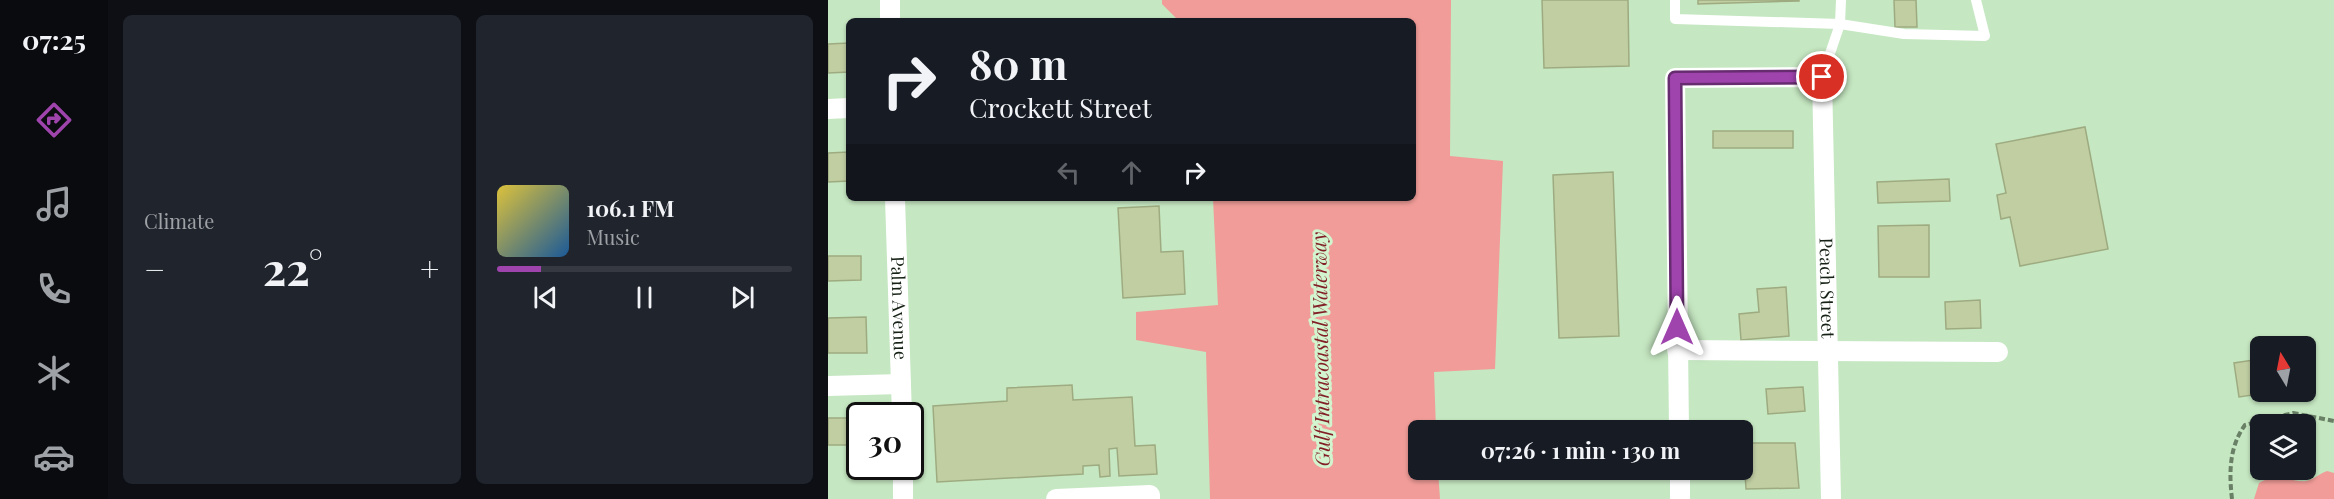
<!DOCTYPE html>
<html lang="en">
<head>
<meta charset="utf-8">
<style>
	:root { --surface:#171b24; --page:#20242c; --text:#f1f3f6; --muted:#9ea1a6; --line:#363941; --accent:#9f43ad }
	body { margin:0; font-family:"Playfair Display",serif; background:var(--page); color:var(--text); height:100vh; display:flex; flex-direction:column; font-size:22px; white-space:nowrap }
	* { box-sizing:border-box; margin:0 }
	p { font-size:20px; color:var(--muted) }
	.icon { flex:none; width:33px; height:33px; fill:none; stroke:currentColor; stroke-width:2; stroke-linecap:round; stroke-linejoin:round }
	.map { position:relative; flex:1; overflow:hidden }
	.panel { display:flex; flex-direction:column; gap:15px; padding:15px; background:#0d0f14; width:720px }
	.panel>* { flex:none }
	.banner { position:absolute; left:18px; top:18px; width:570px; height:183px; border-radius:9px; box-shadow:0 2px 4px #0004; background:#171b24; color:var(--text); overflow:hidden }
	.needle { width:39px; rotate:350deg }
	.controls { position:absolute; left:1422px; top:336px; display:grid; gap:12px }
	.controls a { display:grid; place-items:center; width:66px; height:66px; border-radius:9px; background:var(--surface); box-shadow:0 2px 4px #0004; font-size:30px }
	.speed { position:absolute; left:18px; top:402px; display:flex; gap:12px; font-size:30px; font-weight:700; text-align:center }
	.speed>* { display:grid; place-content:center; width:78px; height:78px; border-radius:50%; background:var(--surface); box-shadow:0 2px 4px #0004; line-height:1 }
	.speed .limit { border:3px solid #111; border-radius:9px; background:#fff; color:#111 }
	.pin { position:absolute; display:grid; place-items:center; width:51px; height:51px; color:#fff; margin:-26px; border:3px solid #fff; border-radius:50%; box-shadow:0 2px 6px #0007 }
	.me { position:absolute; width:66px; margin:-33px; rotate:0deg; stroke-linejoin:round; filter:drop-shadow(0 0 4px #0008) }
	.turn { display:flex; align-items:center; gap:21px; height:126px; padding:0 24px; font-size:27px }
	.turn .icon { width:78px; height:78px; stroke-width:2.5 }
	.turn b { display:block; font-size:42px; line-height:51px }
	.lanes { display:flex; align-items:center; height:57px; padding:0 24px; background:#0003; justify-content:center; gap:30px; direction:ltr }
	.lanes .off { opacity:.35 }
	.big { font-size:45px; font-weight:700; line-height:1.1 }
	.panel .tile { flex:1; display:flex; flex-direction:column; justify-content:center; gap:9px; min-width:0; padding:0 21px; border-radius:9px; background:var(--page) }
	.song { display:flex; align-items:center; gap:18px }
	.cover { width:72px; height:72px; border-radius:9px; background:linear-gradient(135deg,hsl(50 70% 55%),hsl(210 70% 35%)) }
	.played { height:6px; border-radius:3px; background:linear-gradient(90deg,var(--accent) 15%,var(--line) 15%) }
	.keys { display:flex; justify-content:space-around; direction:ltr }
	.heat { display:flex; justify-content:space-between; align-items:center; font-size:33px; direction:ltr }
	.panel .tiles { flex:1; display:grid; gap:15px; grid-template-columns:repeat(2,1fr) }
	.trip { position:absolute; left:580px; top:420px; width:345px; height:60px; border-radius:9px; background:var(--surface); box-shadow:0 2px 4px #0004; font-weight:700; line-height:60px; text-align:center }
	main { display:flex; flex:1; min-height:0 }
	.dock { display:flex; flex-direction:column; width:108px; justify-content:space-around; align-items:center; background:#090b0e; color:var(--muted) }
	.dock .icon { width:42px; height:42px }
	.dock .on { color:var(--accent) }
	.dock b { font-size:27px; color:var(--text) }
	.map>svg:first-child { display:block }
	.water { fill:#f19c98 }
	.building { fill:#c0cea2; stroke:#9eab80; stroke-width:1.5 }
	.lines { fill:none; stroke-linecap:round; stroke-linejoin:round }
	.path { stroke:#697f66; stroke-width:4; stroke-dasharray:6 3; stroke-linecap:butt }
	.service { stroke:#fff; stroke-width:10 }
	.minor { stroke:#fff; stroke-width:20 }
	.route-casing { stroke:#672c70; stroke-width:15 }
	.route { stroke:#9f43ad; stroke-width:10 }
	.labels { text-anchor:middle; stroke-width:6; stroke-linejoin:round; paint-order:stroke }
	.street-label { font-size:18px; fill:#152114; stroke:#d2f4ce }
	.water-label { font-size:20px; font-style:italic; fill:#821f26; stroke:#d2f4ce }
</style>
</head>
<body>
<main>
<nav class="dock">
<b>07:25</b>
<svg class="icon on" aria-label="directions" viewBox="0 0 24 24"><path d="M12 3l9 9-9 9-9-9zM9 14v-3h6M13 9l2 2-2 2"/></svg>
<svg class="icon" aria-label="music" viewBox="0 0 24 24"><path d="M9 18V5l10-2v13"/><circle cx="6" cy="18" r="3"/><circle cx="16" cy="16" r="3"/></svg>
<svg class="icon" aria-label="phone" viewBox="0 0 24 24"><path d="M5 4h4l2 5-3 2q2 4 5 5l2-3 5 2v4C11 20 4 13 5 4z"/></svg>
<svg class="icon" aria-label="climate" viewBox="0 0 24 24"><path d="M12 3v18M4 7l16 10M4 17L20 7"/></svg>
<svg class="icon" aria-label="car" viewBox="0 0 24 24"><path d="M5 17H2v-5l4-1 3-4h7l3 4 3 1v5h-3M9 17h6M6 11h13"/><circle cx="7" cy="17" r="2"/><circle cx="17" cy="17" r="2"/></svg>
</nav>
<section class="panel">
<div class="tiles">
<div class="tile"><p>Climate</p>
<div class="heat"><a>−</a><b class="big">22°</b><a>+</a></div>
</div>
<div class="tile">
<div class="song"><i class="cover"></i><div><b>106.1 FM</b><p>Music</p></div></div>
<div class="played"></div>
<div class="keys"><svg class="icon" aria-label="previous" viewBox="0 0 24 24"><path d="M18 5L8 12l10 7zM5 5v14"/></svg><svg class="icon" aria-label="pause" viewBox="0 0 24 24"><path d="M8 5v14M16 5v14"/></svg><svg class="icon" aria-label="next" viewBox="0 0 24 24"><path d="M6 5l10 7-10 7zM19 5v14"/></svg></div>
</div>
</div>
</section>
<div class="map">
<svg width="1506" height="499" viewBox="0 0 1506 499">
	<rect width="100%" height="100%" fill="#c5e7c1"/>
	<!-- water -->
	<g class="water">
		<polygon points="334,0 623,0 622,156 675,161 667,369 606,372 608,430 591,430 591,470 610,470 612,499 382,499 378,352 308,340 308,312 390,305 385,198 585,198 585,21 351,21 334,4"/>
		<path d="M1499,471L1506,473V499H1426L1431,483C1455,469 1466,486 1482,480C1487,478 1493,473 1499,471Z"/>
	</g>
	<!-- building -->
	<g class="building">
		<polygon points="714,0 800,0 801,66 716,68"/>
		<polygon points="870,0 971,0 971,1 870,4"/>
		<polygon points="1066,0 1088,0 1089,27 1067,27"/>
		<polygon points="21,43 21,72 0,73 0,44"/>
		<polygon points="1257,127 1280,249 1192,266 1182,217 1173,219 1169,195 1178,193 1168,144"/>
		<rect x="885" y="131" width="80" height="17"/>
		<polygon points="21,152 21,181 0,182 0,153"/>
		<polygon points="785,172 791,336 731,338 725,175"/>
		<polygon points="1121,179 1122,201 1050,203 1049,182"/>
		<polygon points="331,206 333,252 355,251 357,294 295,298 290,208"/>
		<polygon points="1101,225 1101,277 1051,277 1050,226"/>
		<polygon points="0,256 33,256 33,280 0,281"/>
		<polygon points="958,287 961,336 913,340 911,314 931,312 929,289"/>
		<polygon points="1152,300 1153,328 1118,329 1117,302"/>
		<polygon points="38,317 39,353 0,353 0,318"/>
		<polygon points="1432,359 1432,392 1445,392 1411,397 1406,363"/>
		<polygon points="244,385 245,400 304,397 307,446 327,445 329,474 291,476 289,448 281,449 282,476 272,477 271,465 255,466 255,474 109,482 105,406 179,401 179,388"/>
		<polygon points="975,387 977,411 940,414 938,389"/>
		<rect x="0" y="418" width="32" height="27"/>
		<polygon points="915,443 967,443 971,488 918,489"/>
	</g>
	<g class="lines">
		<!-- path -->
		<path class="path" d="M1404,499C1401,473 1401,447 1417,425L1465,413L1506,421"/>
		<!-- service -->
		<g class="service">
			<polyline points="847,0 847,19 1012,24 1013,0"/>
			<polyline points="994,77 1012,24 1076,34 1157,36 1148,0"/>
		</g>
		<!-- minor -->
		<g class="minor">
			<polyline points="62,0 62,21"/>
			<polyline points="0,109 21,108"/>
			<path id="s1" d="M67,198L74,416"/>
			<polyline points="849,350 1170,352"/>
			<polyline points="0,386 73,384"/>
			<path id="s2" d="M851,430L847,78L994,77L1003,499"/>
			<polyline points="75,466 75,499"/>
			<polyline points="852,470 852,499"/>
			<polyline points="228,499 322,495 322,499"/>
		</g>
	</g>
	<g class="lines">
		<defs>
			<polyline id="route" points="849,327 847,78 994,77"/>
		</defs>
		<!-- route casing -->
		<use href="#route" class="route-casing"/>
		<!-- route -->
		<use href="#route" class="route"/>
	</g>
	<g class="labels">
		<!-- street labels -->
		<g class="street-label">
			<text dy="6" stroke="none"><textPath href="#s2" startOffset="710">Peach Street</textPath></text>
			<text dy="6" stroke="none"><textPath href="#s1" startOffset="110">Palm Avenue</textPath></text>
		</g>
		<!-- water labels -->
		<g class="water-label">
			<text transform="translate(493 349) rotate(-91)" y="7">Gulf Intracoastal Waterway</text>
		</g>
	</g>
</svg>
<div class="controls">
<a><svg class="needle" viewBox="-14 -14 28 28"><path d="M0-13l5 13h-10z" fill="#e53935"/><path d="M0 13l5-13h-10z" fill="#9ea1a6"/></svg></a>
<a><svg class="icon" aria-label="layers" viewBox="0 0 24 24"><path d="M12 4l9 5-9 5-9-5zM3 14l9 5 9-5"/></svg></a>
</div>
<div class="speed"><div class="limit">30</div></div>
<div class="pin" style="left:994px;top:77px;background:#d93025"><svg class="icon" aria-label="arrive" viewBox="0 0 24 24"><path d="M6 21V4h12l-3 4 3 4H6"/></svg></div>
<svg class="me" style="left:849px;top:327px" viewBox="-20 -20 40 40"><path d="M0-17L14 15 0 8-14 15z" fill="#9f43ad" stroke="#fff" stroke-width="4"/></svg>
<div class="trip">07:26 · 1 min · 130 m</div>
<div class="banner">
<div class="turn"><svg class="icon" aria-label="right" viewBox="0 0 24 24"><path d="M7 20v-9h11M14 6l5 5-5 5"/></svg><div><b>80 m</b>Crockett Street</div></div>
<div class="lanes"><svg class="icon off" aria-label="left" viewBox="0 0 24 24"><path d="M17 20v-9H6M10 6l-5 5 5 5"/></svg><svg class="icon off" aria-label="ahead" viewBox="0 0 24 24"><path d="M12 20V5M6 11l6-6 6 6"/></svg><svg class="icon" aria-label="right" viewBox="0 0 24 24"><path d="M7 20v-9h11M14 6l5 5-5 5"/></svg></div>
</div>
</div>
</main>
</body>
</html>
